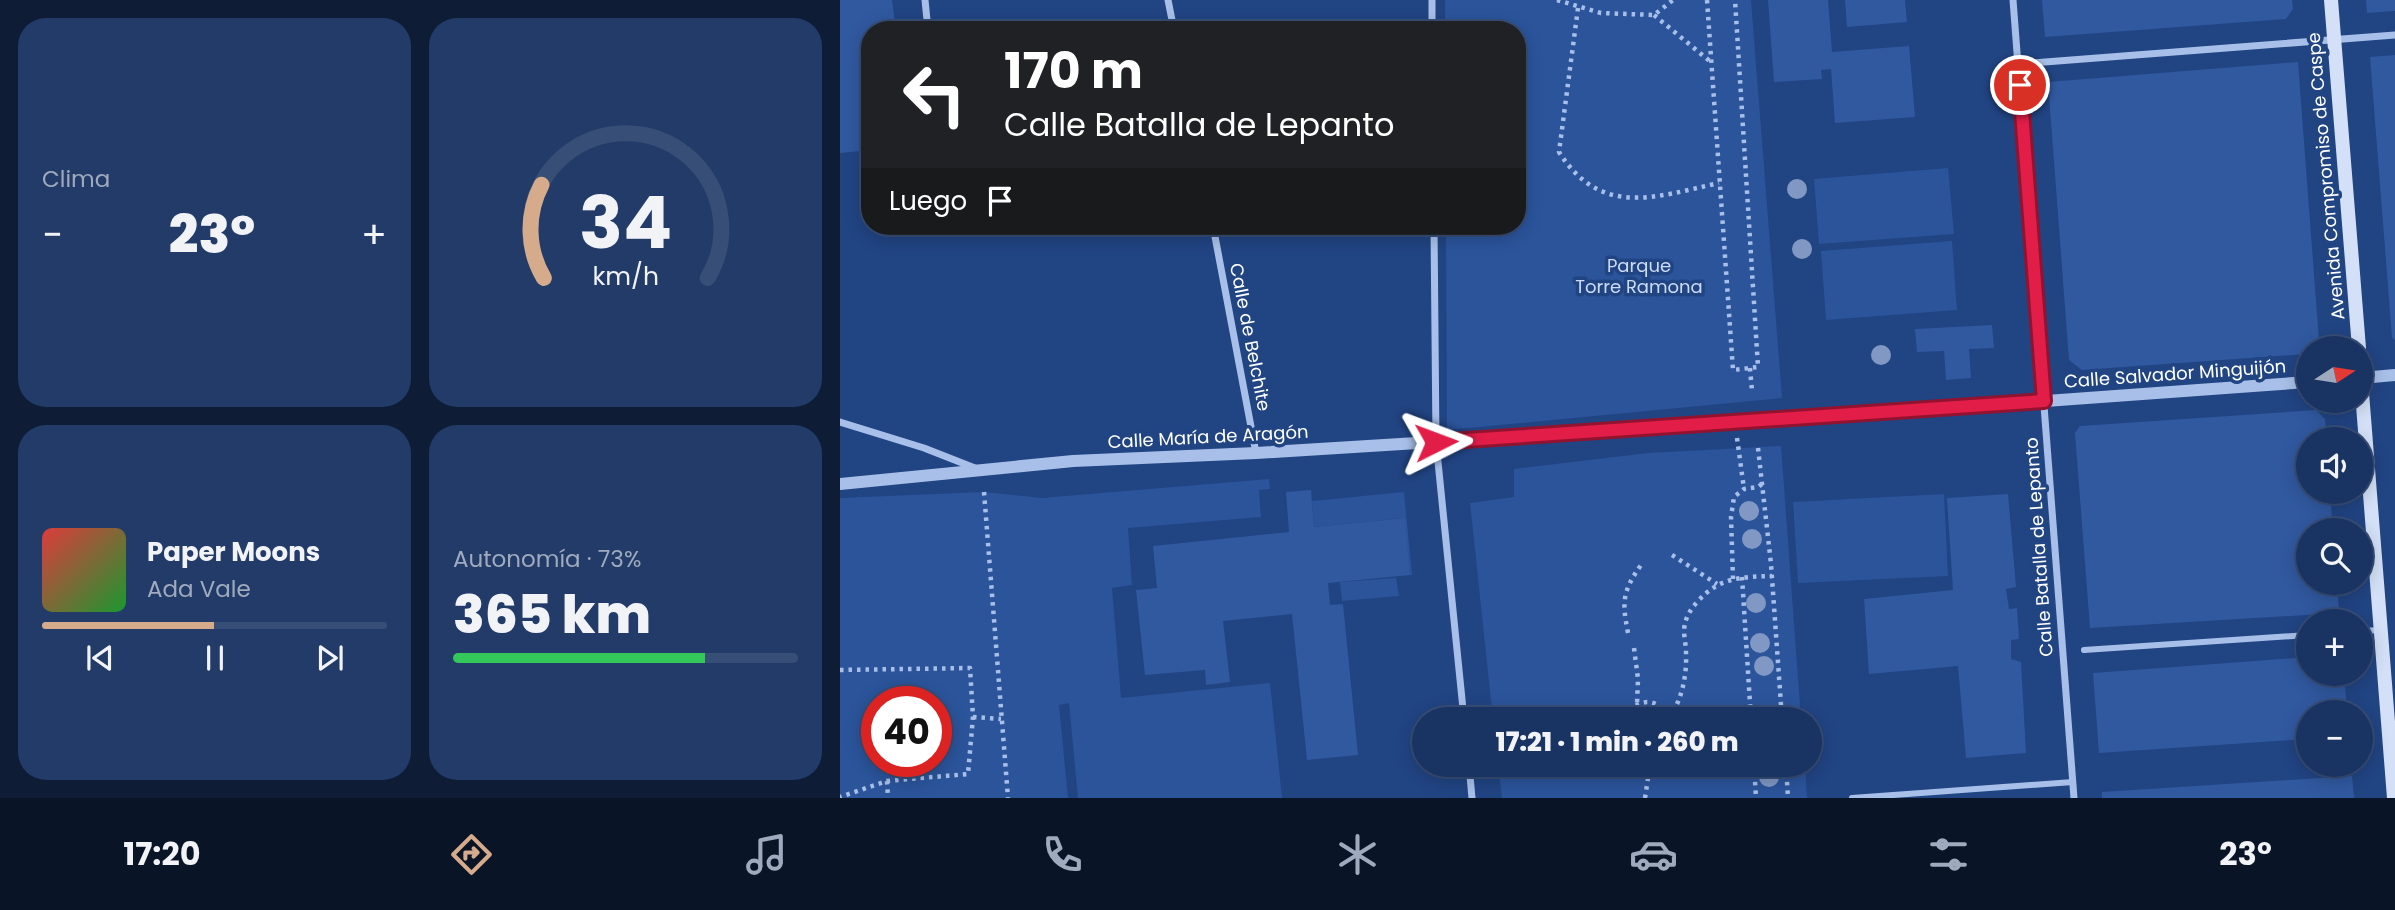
<!DOCTYPE html>
<html lang="es">
<head>
<meta charset="utf-8">
<style>
	:root { --surface:#193362; --page:#223b68; --text:#f1f3f6; --muted:#9faabe; --line:#374e77; --accent:#d6ab8b }
	body { margin:0; font-family:Poppins,sans-serif; background:var(--page); color:var(--text); height:100vh; display:flex; flex-direction:column; font-size:26px; white-space:nowrap }
	* { box-sizing:border-box; margin:0 }
	p { font-size:23px; color:var(--muted) }
	.icon { flex:none; width:38px; height:38px; fill:none; stroke:currentColor; stroke-width:2; stroke-linecap:round; stroke-linejoin:round }
	.map { position:relative; flex:1; overflow:hidden }
	.panel { display:flex; flex-direction:column; gap:18px; padding:18px; background:#0e1c36; width:840px }
	.panel>* { flex:none }
	.top-card { position:absolute; left:21px; top:21px; width:665px; height:214px; border-radius:28px; box-shadow:0 4px 18px #0003,0 0 0 2px var(--line); background:#202124; color:#fff; overflow:hidden }
	.needle { width:46px; rotate:78deg }
	.controls { position:absolute; left:1456px; top:336px; display:grid; gap:14px }
	.controls a { display:grid; place-items:center; width:77px; height:77px; border-radius:50%; background:var(--surface); box-shadow:0 4px 18px #0003,0 0 0 2px var(--line); font-size:35px }
	.speed { position:absolute; left:21px; top:686px; display:flex; gap:14px; font-size:35px; font-weight:700; text-align:center }
	.speed>* { display:grid; place-content:center; width:91px; height:91px; border-radius:50%; background:var(--surface); box-shadow:0 4px 18px #0003,0 0 0 2px var(--line); line-height:1 }
	.speed .limit { border:10px solid #d22; background:#fff; color:#111 }
	.pin { position:absolute; display:grid; place-items:center; width:60px; height:60px; color:#fff; margin:-30px; border:4px solid #fff; border-radius:50%; box-shadow:0 2px 7px #0007 }
	.me { position:absolute; width:77px; margin:-38px; rotate:87deg; stroke-linejoin:round; filter:drop-shadow(0 0 5px #0008) }
	.turn { display:flex; align-items:center; gap:24px; height:147px; padding:0 28px; font-size:32px }
	.turn .icon { width:91px; height:91px; stroke-width:2.5 }
	.turn b { display:block; font-size:49px; line-height:60px }
	.then { display:flex; align-items:center; height:66px; padding:0 28px; background:#0003; gap:14px; font-size:26px }
	.big { font-size:52px; font-weight:800; line-height:1.1 }
	.panel .card { flex:1; display:flex; flex-direction:column; justify-content:center; gap:10px; min-width:0; padding:0 24px; border-radius:28px; background:var(--page) }
	.panel .dial { align-items:center; gap:0 }
	.dial svg { height:182px; overflow:visible; fill:none; stroke:var(--line); stroke-width:7; stroke-linecap:round; text-anchor:middle }
	.dial text { fill:var(--text); stroke:none }
	.song { display:flex; align-items:center; gap:21px }
	.cover { width:84px; height:84px; border-radius:10px; background:linear-gradient(135deg,hsl(0 70% 55%),hsl(130 70% 35%)) }
	.played { height:7px; border-radius:4px; background:linear-gradient(90deg,var(--accent) 50%,var(--line) 50%) }
	.keys { display:flex; justify-content:space-around; direction:ltr }
	.heat { display:flex; justify-content:space-between; align-items:center; font-size:38px; direction:ltr }
	.charge { height:10px; border-radius:5px; background:linear-gradient(90deg,#34c759 73%,var(--line) 0) }
	.panel .tiles { flex:1; display:grid; gap:18px; grid-template-columns:repeat(2,1fr) }
	.trip { position:absolute; left:572px; top:707px; width:410px; height:70px; border-radius:35px; background:var(--surface); box-shadow:0 4px 18px #0003,0 0 0 2px var(--line); font-weight:800; line-height:70px; text-align:center }
	.tab-bar { display:flex; height:112px; justify-content:space-around; align-items:center; background:#0a1427; color:var(--muted) }
	.tab-bar .icon { width:49px; height:49px }
	.tab-bar .current { color:var(--accent) }
	.tab-bar b { font-size:32px; color:var(--text) }
	main { display:flex; flex:1; min-height:0 }
	.map>svg:first-child { display:block }
	.green { fill:#2b549b; fill-rule:evenodd }
	.building { fill:#3159a0 }
	.lines { fill:none; stroke-linecap:round; stroke-linejoin:round }
	.path { stroke:#a8c0e9; stroke-width:4.5; stroke-dasharray:3.5 5; stroke-linecap:butt }
	.pedestrian { stroke:#a8c0e9; stroke-width:6 }
	.minor { stroke:#a8c0e9; stroke-width:7 }
	.tertiary { stroke:#a8c0e9; stroke-width:12 }
	.secondary { stroke:#d3e0f7; stroke-width:14 }
	.tree { fill:#8098c3 }
	.route-casing { stroke:#92132f; stroke-width:18 }
	.route { stroke:#e11d48; stroke-width:12 }
	.labels { text-anchor:middle; stroke-width:7; stroke-linejoin:round; paint-order:stroke }
	.street-label { font-size:18px; fill:#fff; stroke:#214483 }
	.park-label { font-size:18px; fill:#cddcf7; stroke:#214483 }
</style>
</head>
<body>
<main>
<section class="panel">
<div class="tiles">
<div class="card"><p>Clima</p>
<div class="heat"><a>−</a><b class="big">23°</b><a>+</a></div>
</div>
<div class="card dial"><svg viewBox="0 0 100 80">
<path d="M14 69A42 42 0 1 1 86 69"/>
<path d="M14 69A42 42 0 0 1 13 28" stroke="#d6ab8b"/>
<text x="50" y="56" font-size="32" font-weight="700">34</text>
<text x="50" y="72" font-size="11">km/h</text>
</svg></div>
<div class="card">
<div class="song"><i class="cover"></i><div><b>Paper Moons</b><p>Ada Vale</p></div></div>
<div class="played"></div>
<div class="keys"><svg class="icon" aria-label="previous" viewBox="0 0 24 24"><path d="M18 5L8 12l10 7zM5 5v14"/></svg><svg class="icon" aria-label="pause" viewBox="0 0 24 24"><path d="M8 5v14M16 5v14"/></svg><svg class="icon" aria-label="next" viewBox="0 0 24 24"><path d="M6 5l10 7-10 7zM19 5v14"/></svg></div>
</div>
<div class="card"><p>Autonomía · 73%</p><b class="big">365 km</b><div class="charge"></div></div>
</div>
</section>
<div class="map">
<svg width="1555" height="798" viewBox="0 0 1555 798">
	<rect width="100%" height="100%" fill="#214483"/>
	<!-- green -->
	<g class="green">
		<polygon points="605,0 911,0 942,398 607,430 606,226 677,226 677,30 605,30"/>
		<polygon points="1108,168 1114,234 979,244 974,179"/>
		<polygon points="1112,241 1117,310 986,320 981,251"/>
		<polygon points="941,446 961,719 653,719 630,503 674,497 674,469 808,453"/>
		<path d="M429,479L430,489L419,490L421,517L288,528L292,585L272,588L281,698L430,683L442,798H238L229,703L219,705L228,798H0V498L144,492L202,498ZM37,702H96V761H37Z"/>
		<polygon points="564,492 572,575 570,575 564,518 474,527 472,501"/>
		<polygon points="1104,494 1108,576 958,583 953,502"/>
		<polygon points="556,578 559,596 502,601 500,582"/>
		<polygon points="658,765 965,765 967,798 662,798"/>
	</g>
	<!-- building -->
	<g class="building">
		<polygon points="0,0 52,0 56,30 30,30 30,150 0,153"/>
		<polygon points="928,0 988,0 992,52 1069,46 1075,117 995,123 991,69 981,70 982,79 934,82"/>
		<polygon points="1005,0 1065,0 1067,22 1007,27"/>
		<polygon points="1202,0 1452,0 1453,9 1446,19 1205,37"/>
		<polygon points="1526,0 1555,0 1555,11 1527,13"/>
		<polygon points="1555,55 1555,340 1552,338 1530,57"/>
		<polygon points="1458,62 1479,341 1472,348 1468,348 1467,354 1242,370 1229,360 1208,82"/>
		<polygon points="1152,325 1154,348 1129,349 1131,378 1106,380 1104,351 1077,352 1075,329"/>
		<polygon points="1476,410 1485,419 1487,439 1468,439 1468,492 1490,492 1493,530 1468,530 1468,583 1497,583 1499,613 1250,628 1235,433 1240,426"/>
		<polygon points="471,490 474,527 565,518 570,575 488,583 490,605 503,604 518,755 467,760 452,614 383,621 390,682 366,685 365,670 305,675 296,590 317,588 313,546 449,532 446,492"/>
		<polygon points="1168,494 1176,587 1166,589 1169,609 1177,608 1179,639 1171,640 1171,659 1181,662 1186,753 1126,758 1118,666 1029,674 1024,599 1113,590 1107,498"/>
		<polygon points="1468,657 1468,674 1504,674 1507,712 1468,712 1468,739 1259,753 1253,673"/>
		<polygon points="1512,776 1514,798 1262,798 1262,792"/>
	</g>
	<g class="lines">
		<!-- path -->
		<g class="path">
			<polyline points="717,0 761,13 814,15 833,0"/>
			<polyline points="867,0 893,370 918,367 895,0"/>
			<path d="M738,8L719,152C761,218 815,197 879,183"/>
			<polyline points="814,15 872,63"/>
			<polyline points="910,368 912,391"/>
			<polyline points="897,438 904,489"/>
			<polyline points="918,448 931,564 942,719"/>
			<polyline points="144,492 168,798"/>
			<polyline points="832,555 877,584"/>
			<polyline points="902,577 911,719"/>
			<polyline points="893,579 891,517 894,497 904,489 918,487 922,484"/>
			<path d="M788,633C782,602 782,592 801,565"/>
			<polyline points="794,648 798,679 797,704"/>
			<polyline points="0,670 130,668 133,717 128,774 47,781 0,797"/>
			<polyline points="133,717 161,719"/>
			<path d="M786,719C793,697 821,696 827,719"/>
			<path d="M829,719C842,699 847,676 846,652C846,645 844,637 844,630C845,618 850,610 858,601C880,577 901,577 932,576"/>
			<polyline points="914,765 916,798"/>
			<polyline points="946,765 948,798"/>
			<polyline points="47,781 48,798"/>
			<polyline points="805,798 810,765"/>
		</g>
		<!-- pedestrian -->
		<g class="pedestrian">
			<polyline points="1521,631 1541,630"/>
			<polyline points="1244,650 1468,635"/>
			<polyline points="1012,798 1233,782"/>
		</g>
		<!-- minor -->
		<g class="minor">
			<polyline points="85,0 88,30"/>
			<polyline points="328,0 334,30"/>
			<polyline points="592,0 592,30"/>
			<polyline points="1173,0 1234,798"/>
			<polyline points="1178,64 1555,35"/>
			<polyline points="373,226 416,453"/>
			<polyline points="594,226 596,442 624,719"/>
			<polyline points="0,422 84,448 135,468"/>
			<polyline points="629,765 632,798"/>
		</g>
		<!-- tertiary -->
		<g class="tertiary">
			<polyline points="1521,378 1555,375"/>
			<polyline points="0,484 233,461 416,453 929,421 1468,382"/>
		</g>
		<!-- secondary -->
		<g class="secondary">
			<polyline points="1491,0 1519,348"/>
			<polyline points="1521,380 1554,798"/>
		</g>
	</g>
	<!-- trees -->
	<g class="tree">
		<circle cx="957" cy="189" r="10"/>
		<circle cx="962" cy="249" r="10"/>
		<circle cx="1041" cy="355" r="10"/>
		<circle cx="909" cy="511" r="10"/>
		<circle cx="912" cy="539" r="10"/>
		<circle cx="916" cy="603" r="10"/>
		<circle cx="920" cy="643" r="10"/>
		<circle cx="924" cy="666" r="10"/>
		<circle cx="929" cy="777" r="10"/>
	</g>
	<g class="lines">
		<defs>
			<polyline id="route" points="596,442 1204,401 1180,85"/>
		</defs>
		<!-- route casing -->
		<use href="#route" class="route-casing"/>
		<!-- route -->
		<use href="#route" class="route"/>
	</g>
	<g class="labels">
		<!-- street labels -->
		<g class="street-label">
			<text transform="translate(1486 176) rotate(-95)" y="6">Avenida Compromiso de Caspe</text>
			<text transform="translate(410 337) rotate(79)" y="6">Calle de Belchite</text>
			<text transform="translate(1335 374) rotate(-4)" y="6">Calle Salvador Minguijón</text>
			<text transform="translate(368 437) rotate(-3)" y="6">Calle María de Aragón</text>
			<text transform="translate(1199 547) rotate(-94)" y="6">Calle Batalla de Lepanto</text>
		</g>
		<!-- park labels -->
		<g class="park-label">
			<text x="799" y="272">Parque<tspan x="799" dy="21">Torre Ramona</tspan></text>
		</g>
	</g>
</svg>
<div class="controls">
<a><svg class="needle" viewBox="-14 -14 28 28"><path d="M0-13l5 13h-10z" fill="#e53935"/><path d="M0 13l5-13h-10z" fill="#9faabe"/></svg></a>
<a><svg class="icon" aria-label="sound" viewBox="0 0 24 24"><path d="M4 9h4l5-4v14l-5-4H4zM17 9q2 3 0 6"/></svg></a>
<a><svg class="icon" aria-label="search" viewBox="0 0 24 24"><circle cx="10" cy="10" r="6"/><path d="M15 15l6 6"/></svg></a>
<a>+</a>
<a>−</a>
</div>
<div class="speed"><div class="limit">40</div></div>
<div class="pin" style="left:1180px;top:85px;background:#d93025"><svg class="icon" aria-label="arrive" viewBox="0 0 24 24"><path d="M6 21V4h12l-3 4 3 4H6"/></svg></div>
<svg class="me" style="left:596px;top:442px" viewBox="-20 -20 40 40"><path d="M0-17L14 15 0 8-14 15z" fill="#e11d48" stroke="#fff" stroke-width="4"/></svg>
<div class="trip">17:21 · 1 min · 260 m</div>
<div class="top-card">
<div class="turn"><svg class="icon" aria-label="left" viewBox="0 0 24 24"><path d="M17 20v-9H6M10 6l-5 5 5 5"/></svg><div><b>170 m</b>Calle Batalla de Lepanto</div></div>
<div class="then">Luego<svg class="icon" aria-label="arrive" viewBox="0 0 24 24"><path d="M6 21V4h12l-3 4 3 4H6"/></svg></div>
</div>
</div>
</main>
<nav class="tab-bar">
<b>17:20</b>
<svg class="icon current" aria-label="directions" viewBox="0 0 24 24"><path d="M12 3l9 9-9 9-9-9zM9 14v-3h6M13 9l2 2-2 2"/></svg>
<svg class="icon" aria-label="music" viewBox="0 0 24 24"><path d="M9 18V5l10-2v13"/><circle cx="6" cy="18" r="3"/><circle cx="16" cy="16" r="3"/></svg>
<svg class="icon" aria-label="phone" viewBox="0 0 24 24"><path d="M5 4h4l2 5-3 2q2 4 5 5l2-3 5 2v4C11 20 4 13 5 4z"/></svg>
<svg class="icon" aria-label="climate" viewBox="0 0 24 24"><path d="M12 3v18M4 7l16 10M4 17L20 7"/></svg>
<svg class="icon" aria-label="car" viewBox="0 0 24 24"><path d="M5 17H2v-5l4-1 3-4h7l3 4 3 1v5h-3M9 17h6M6 11h13"/><circle cx="7" cy="17" r="2"/><circle cx="17" cy="17" r="2"/></svg>
<svg class="icon" aria-label="filters" viewBox="0 0 24 24"><path d="M4 7h16M4 17h16"/><circle cx="9" cy="7" r="2"/><circle cx="15" cy="17" r="2"/></svg>
<b>23°</b>
</nav>
</body>
</html>
